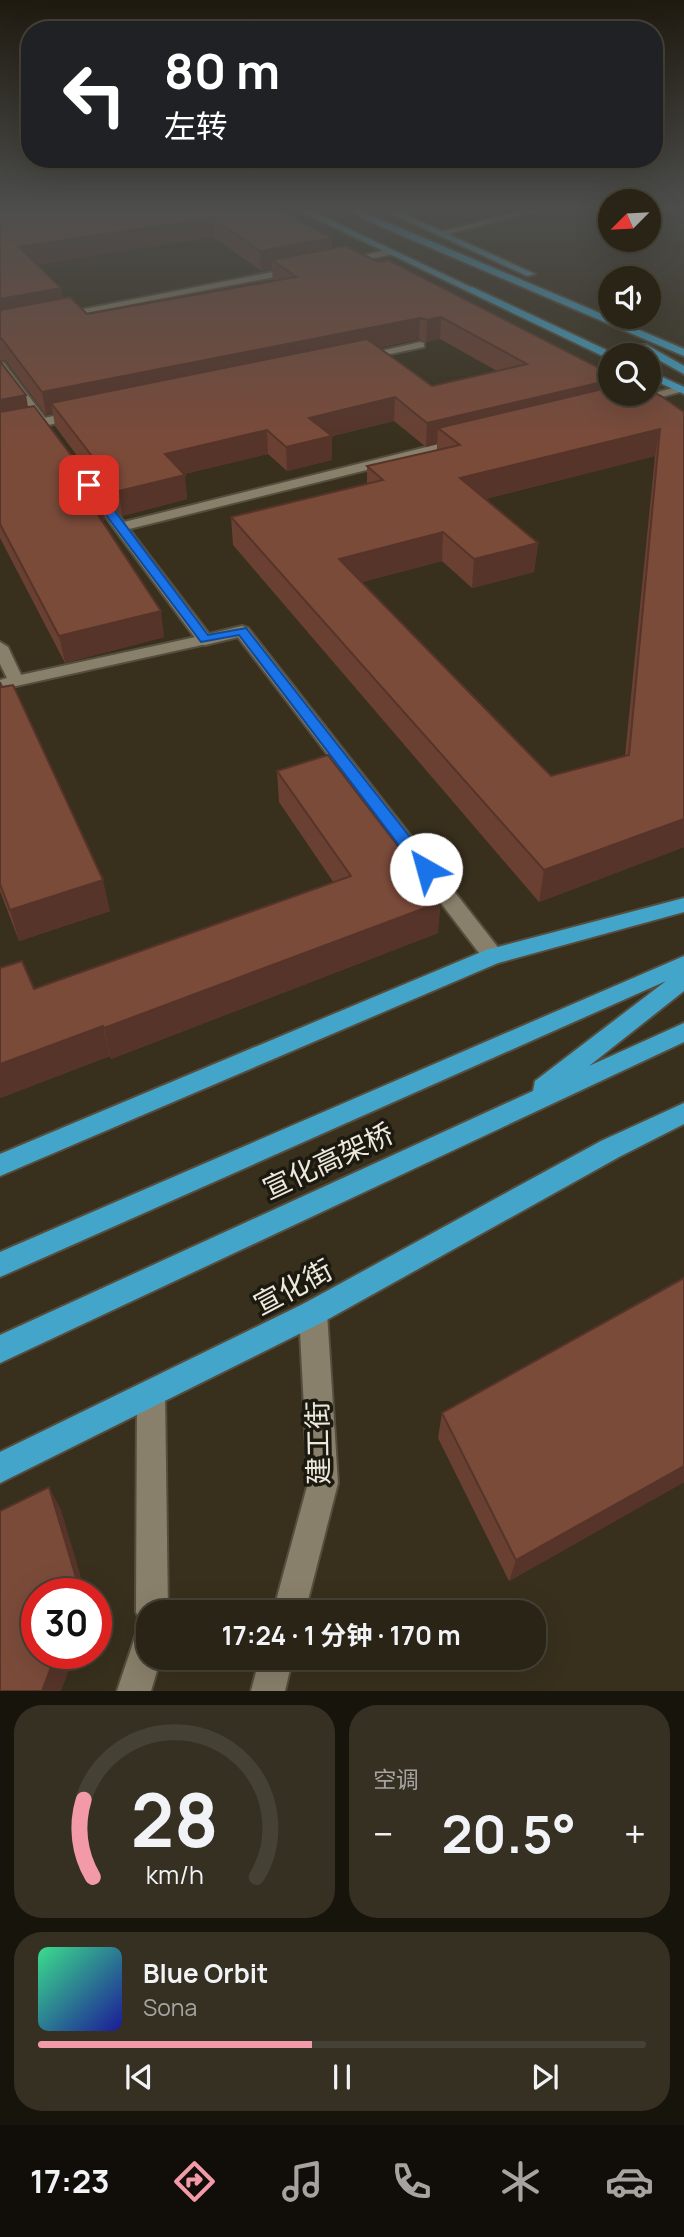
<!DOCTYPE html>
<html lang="zh">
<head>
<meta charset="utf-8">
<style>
	:root { --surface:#2a2416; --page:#363023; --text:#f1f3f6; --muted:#a5a4a1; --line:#464135; --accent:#f39aa8 }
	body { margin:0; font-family:Manrope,"Noto Sans SC",sans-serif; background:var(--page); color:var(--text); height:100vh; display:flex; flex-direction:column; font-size:26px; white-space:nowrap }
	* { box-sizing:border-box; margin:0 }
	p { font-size:23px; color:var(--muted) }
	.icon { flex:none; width:38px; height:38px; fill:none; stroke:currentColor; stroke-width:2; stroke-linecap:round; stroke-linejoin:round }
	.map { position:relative; height:1691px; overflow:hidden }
	.side { display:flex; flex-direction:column; gap:14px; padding:14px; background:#17140c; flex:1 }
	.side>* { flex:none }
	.top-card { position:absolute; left:21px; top:21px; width:642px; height:147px; border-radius:28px; box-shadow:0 7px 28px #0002,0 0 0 2px var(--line); background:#202124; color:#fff; overflow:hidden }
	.needle { width:46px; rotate:246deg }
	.tools { position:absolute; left:598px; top:189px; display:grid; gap:14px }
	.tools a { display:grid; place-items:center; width:63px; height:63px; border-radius:50%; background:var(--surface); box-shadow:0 7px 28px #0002,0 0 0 2px var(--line); font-size:35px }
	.speed { position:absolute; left:21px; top:1578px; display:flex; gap:14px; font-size:35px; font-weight:700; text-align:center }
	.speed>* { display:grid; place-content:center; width:91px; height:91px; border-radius:50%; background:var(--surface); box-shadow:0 7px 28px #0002,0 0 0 2px var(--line); line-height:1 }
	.speed .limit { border:10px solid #d22; background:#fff; color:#111 }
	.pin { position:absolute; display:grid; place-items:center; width:60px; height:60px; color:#fff; margin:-30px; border-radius:14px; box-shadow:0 4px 10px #0006 }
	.me { position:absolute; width:77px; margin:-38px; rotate:322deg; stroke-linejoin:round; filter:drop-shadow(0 0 5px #0008) }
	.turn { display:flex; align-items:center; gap:24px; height:147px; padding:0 28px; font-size:32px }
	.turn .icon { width:91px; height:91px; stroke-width:2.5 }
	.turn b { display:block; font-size:49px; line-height:60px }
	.big { font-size:52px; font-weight:700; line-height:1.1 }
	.side .card { flex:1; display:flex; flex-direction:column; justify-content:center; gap:10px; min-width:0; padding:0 24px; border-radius:28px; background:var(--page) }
	.side .dial { align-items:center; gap:0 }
	.dial svg { height:182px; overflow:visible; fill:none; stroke:var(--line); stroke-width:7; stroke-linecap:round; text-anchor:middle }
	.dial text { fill:var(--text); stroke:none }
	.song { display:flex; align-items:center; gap:21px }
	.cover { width:84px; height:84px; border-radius:10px; background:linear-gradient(135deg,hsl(150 70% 55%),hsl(240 70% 35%)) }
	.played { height:7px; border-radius:4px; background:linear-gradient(90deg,var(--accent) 45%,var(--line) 45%) }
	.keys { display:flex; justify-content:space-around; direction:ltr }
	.heat { display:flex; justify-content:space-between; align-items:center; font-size:38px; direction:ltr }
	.side .tiles { flex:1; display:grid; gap:14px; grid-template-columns:1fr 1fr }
	.card:last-child { grid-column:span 2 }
	.trip { position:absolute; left:136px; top:1600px; width:410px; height:70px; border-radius:28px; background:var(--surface); box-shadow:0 7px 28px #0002,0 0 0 2px var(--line); font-weight:700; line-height:70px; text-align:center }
	.dock { display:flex; height:112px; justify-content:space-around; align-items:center; background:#110e09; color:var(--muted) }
	.dock .icon { width:49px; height:49px }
	.dock .selected { color:var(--accent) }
	.dock b { font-size:32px; color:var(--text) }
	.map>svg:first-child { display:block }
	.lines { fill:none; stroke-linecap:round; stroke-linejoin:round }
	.service-casing { stroke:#554e3e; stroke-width:4 }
	.minor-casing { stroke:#554e3e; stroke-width:4 }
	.tertiary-casing { stroke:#554e3e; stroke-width:4 }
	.primary-casing { stroke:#554e3e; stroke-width:4 }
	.trunk-casing { stroke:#554e3e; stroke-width:4 }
	.service { fill:#89806b; fill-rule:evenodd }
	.minor { fill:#89806b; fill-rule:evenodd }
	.tertiary { fill:#89806b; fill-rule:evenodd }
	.primary { fill:#559cb2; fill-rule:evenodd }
	.trunk { fill:#44a5ca; fill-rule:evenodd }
	.wall { fill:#6a4032; fill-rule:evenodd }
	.shaded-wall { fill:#563429 }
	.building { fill:#7b4b3a; stroke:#563429; stroke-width:2; fill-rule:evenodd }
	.route { fill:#1a73e8; stroke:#114b97; stroke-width:2 }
	.labels { text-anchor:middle; stroke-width:7; stroke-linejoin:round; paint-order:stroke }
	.near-street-label { font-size:28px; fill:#eee9dd; stroke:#1c1910 }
</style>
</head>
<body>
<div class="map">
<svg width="684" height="1691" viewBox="0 0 684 1691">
	<rect width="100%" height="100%" fill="#38301d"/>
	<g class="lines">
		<defs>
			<g id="service">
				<polygon points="533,208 548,208 440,236 436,233"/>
				<polygon points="420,342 424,343 424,347 361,360 355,357"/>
				<polygon points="78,411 84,415 82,418 0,435 0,427"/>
				<polygon points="205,635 211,637 213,640 211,643 16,686 8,681 16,676"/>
			</g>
			<g id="minor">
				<polygon points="0,362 4,363 49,423 49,429 41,429 0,373"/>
				<polygon points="680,386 684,387 684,391 631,405 625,401"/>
				<polygon points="463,438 469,442 467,445 129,529 209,634 242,626 248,628 500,950 504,956 500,962 493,964 486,962 238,637 205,645 199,643 79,481 86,477 91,478 124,522"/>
				<polygon points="0,642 8,647 24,681 22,684 0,690 0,680 7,678 0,664"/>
			</g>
			<g id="tertiary">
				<polygon points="390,249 395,252 393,254 341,265 336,262"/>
				<polygon points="298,267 301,268 301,272 59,318 54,315"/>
				<polygon points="313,1300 323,1304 327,1313 338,1483 305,1612 273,1612 308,1483 299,1313 303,1304"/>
				<polygon points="151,1380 161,1384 165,1394 168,1612 149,1612 149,1627 141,1623 136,1612 137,1394 141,1384"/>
				<polygon points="149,1627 149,1657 161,1657 151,1691 117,1691 137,1631"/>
				<polygon points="260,1657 293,1657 285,1691 251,1691"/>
			</g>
			<g id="primary">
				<polygon points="294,208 305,208 477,290 469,292"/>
				<polygon points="346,208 356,208 375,219 368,221"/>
				<polygon points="380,208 391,208 535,274 527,276"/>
			</g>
			<g id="trunk">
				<polygon points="368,217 374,217 684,349 684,356 368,221"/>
				<polygon points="472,287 615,354 616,355 607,358 469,292 467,290"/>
				<polygon points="639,345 647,345 684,366 684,374 639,349"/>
				<polygon points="649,371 684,387 684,394 649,378"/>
				<polygon points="684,898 684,912 498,963 0,1176 0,1154 486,950"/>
				<polygon points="684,956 684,991 589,1066 684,1023 684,1042 0,1363 0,1335 533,1091 535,1081 666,981 0,1277 0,1252"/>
				<polygon points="684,1103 684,1124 619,1157 323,1322 0,1483 0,1452 303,1304 601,1141"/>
			</g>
		</defs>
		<!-- service casing -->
		<use href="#service" class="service-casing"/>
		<!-- minor casing -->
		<use href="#minor" class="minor-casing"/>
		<!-- tertiary casing -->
		<use href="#tertiary" class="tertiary-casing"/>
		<!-- primary casing -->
		<use href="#primary" class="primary-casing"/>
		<!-- trunk casing -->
		<use href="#trunk" class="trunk-casing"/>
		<!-- service -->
		<use href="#service" class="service"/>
		<!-- minor -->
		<use href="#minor" class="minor"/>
		<!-- tertiary -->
		<use href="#tertiary" class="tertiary"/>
		<!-- primary -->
		<use href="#primary" class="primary"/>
		<!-- trunk -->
		<use href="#trunk" class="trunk"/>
	</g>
	<!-- wall -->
	<g class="wall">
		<path d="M0,208H274L332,249L611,394L684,412V847L539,902L233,545L231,517L367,484V466L437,450V444L426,447L394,421L332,436V460L287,471L268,454L184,474L187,499L122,516L55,426L53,414L46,415L6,361L0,360ZM214,237L261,271L272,269L273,281L87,314L62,299L61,288L37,264ZM419,339L426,342L440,339L497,371L432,386L378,348ZM655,456L625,756L551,776L362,582L442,561L472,588L534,572L538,543L485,499Z"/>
		<polygon points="0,361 28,407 105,520 102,521 164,637 65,663 0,538"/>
		<polygon points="0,682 110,911 19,941 0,891"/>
		<polygon points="277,771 438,933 111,1059 110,1056 0,1098 0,968 34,989 334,883 279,802"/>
		<polygon points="684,1278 684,1482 509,1581 438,1438 442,1413"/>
	</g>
	<!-- shaded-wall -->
	<g class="shaded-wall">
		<polygon points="212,218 214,237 23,267 19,247"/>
		<polygon points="332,238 332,258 272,260 272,269 261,271 260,251"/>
		<polygon points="61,288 64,309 0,321 0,299"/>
		<polygon points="441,317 440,339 426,342 427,320"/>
		<polygon points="420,318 419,339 58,413 51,403 53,414 46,415 42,392"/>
		<polygon points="611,380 611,394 438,428 437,444 426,447 427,423"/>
		<polygon points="26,395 30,418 0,424 0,400"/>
		<polygon points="395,397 394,421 310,441 309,418"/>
		<polygon points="660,429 655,456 458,506 460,478"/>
		<polygon points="267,430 268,454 168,478 165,454"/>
		<polygon points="332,436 332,460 287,471 286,447"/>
		<polygon points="185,475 187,499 122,516 119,491"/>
		<polygon points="101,495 105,520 91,523 87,498"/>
		<polygon points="443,532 442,561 339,588 339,559"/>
		<polygon points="538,543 534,572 472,588 474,559"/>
		<polygon points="161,611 164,637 65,663 59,636"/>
		<polygon points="684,819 684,847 539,902 544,870"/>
		<polygon points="103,880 110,911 19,941 10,910"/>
		<polygon points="441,902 438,933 111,1059 104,1028"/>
		<polygon points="103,1026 110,1056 0,1098 0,1064"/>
		<polygon points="684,1466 684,1482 509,1581 516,1560"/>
		<polygon points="49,1487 61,1510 86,1594 78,1594"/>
		<polygon points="56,1654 75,1654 61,1691 42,1691"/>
	</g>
	<!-- building -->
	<g class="building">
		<polygon points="0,208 274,208 332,238 260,251 212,218 19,247 61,288 0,299"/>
		<polygon points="346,246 378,262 388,260 611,374 611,380 427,423 395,397 309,418 332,436 286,447 267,430 165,454 185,475 119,491 51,403 367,339 432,386 527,364 441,317 427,320 420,318 42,392 2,339 0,339 0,310 70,297 87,314 296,277 272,260"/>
		<polygon points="0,361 26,395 0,400"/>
		<path d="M611,387V394H649V390L661,396L684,412V819L544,870L231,517L383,480L367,466L460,445L438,428ZM660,429L629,755L551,776L339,559L443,532L474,559L538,543L460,478Z"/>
		<polygon points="34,406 101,495 87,498 161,611 59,636 0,524 0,412"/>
		<polygon points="0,682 2,687 13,685 103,880 10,910 0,884"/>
		<polygon points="328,755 441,902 104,1028 103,1026 0,1064 0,968 22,961 34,989 351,876 277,771"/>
		<polygon points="684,1278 684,1466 516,1560 442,1413"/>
		<polygon points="49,1487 80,1591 78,1594 37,1594 37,1654 56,1654 42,1691 0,1691 0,1511"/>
	</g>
	<!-- sky -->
	<linearGradient id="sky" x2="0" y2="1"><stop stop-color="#1f1a10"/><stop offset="0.47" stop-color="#4d4e4c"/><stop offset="1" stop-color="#4d4e4c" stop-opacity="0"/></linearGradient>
	<rect width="684" height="445" fill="url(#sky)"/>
	<!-- route -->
	<polygon class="route" points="85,482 93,482 208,635 246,628 432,865 434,869 432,873 420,873 239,635 201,642 85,487"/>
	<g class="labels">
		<!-- near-street labels -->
		<g class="near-street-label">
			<text transform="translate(328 1161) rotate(-25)" y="10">宣化高架桥</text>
			<text transform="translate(293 1287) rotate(-28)" y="10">宣化街</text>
			<text transform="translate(318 1443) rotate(-91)" y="10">建工街</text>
		</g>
	</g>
</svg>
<div class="tools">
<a><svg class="needle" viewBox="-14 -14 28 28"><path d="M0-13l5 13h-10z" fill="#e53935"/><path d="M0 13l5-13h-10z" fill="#a5a4a1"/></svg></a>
<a><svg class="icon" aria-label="sound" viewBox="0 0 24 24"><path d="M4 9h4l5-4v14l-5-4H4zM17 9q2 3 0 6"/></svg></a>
<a><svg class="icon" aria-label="search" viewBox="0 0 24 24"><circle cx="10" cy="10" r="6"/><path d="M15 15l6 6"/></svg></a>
</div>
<div class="speed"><div class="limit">30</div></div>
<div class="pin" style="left:89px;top:485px;background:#d93025"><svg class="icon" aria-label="arrive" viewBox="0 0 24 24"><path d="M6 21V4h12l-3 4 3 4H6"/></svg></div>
<svg class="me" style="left:426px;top:869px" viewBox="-20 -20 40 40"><circle r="19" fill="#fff"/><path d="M0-13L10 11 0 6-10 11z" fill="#1a73e8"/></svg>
<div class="trip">17:24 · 1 分钟 · 170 m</div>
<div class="top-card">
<div class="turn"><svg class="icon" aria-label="left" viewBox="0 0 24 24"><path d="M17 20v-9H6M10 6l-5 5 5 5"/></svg><div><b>80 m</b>左转</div></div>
</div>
</div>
<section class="side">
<div class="tiles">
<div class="card dial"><svg viewBox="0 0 100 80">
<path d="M14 69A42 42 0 1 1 86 69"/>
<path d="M14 69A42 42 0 0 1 10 35" stroke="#f39aa8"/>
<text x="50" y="56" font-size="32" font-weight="700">28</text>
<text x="50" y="72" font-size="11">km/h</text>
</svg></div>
<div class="card"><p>空调</p>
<div class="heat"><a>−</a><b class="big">20.5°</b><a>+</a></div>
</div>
<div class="card">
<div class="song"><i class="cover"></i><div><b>Blue Orbit</b><p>Sona</p></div></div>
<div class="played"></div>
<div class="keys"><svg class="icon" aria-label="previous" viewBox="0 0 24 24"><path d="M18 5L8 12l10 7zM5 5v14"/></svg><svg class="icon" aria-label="pause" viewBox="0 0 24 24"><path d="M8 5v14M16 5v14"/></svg><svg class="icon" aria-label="next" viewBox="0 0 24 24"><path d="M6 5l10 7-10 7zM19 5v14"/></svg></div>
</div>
</div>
</section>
<nav class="dock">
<b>17:23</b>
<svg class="icon selected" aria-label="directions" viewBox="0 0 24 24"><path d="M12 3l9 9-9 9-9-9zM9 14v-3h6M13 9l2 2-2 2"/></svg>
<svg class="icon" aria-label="music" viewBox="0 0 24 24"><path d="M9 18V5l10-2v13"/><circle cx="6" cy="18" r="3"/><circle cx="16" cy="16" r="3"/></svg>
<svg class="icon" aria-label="phone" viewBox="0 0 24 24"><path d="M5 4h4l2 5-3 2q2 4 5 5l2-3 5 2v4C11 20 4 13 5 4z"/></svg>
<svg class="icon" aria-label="climate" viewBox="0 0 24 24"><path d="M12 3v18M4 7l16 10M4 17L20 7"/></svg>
<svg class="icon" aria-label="car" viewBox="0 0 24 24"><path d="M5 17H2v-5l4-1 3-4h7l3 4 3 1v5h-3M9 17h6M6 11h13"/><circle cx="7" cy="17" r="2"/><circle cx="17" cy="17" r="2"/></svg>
</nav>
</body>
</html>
